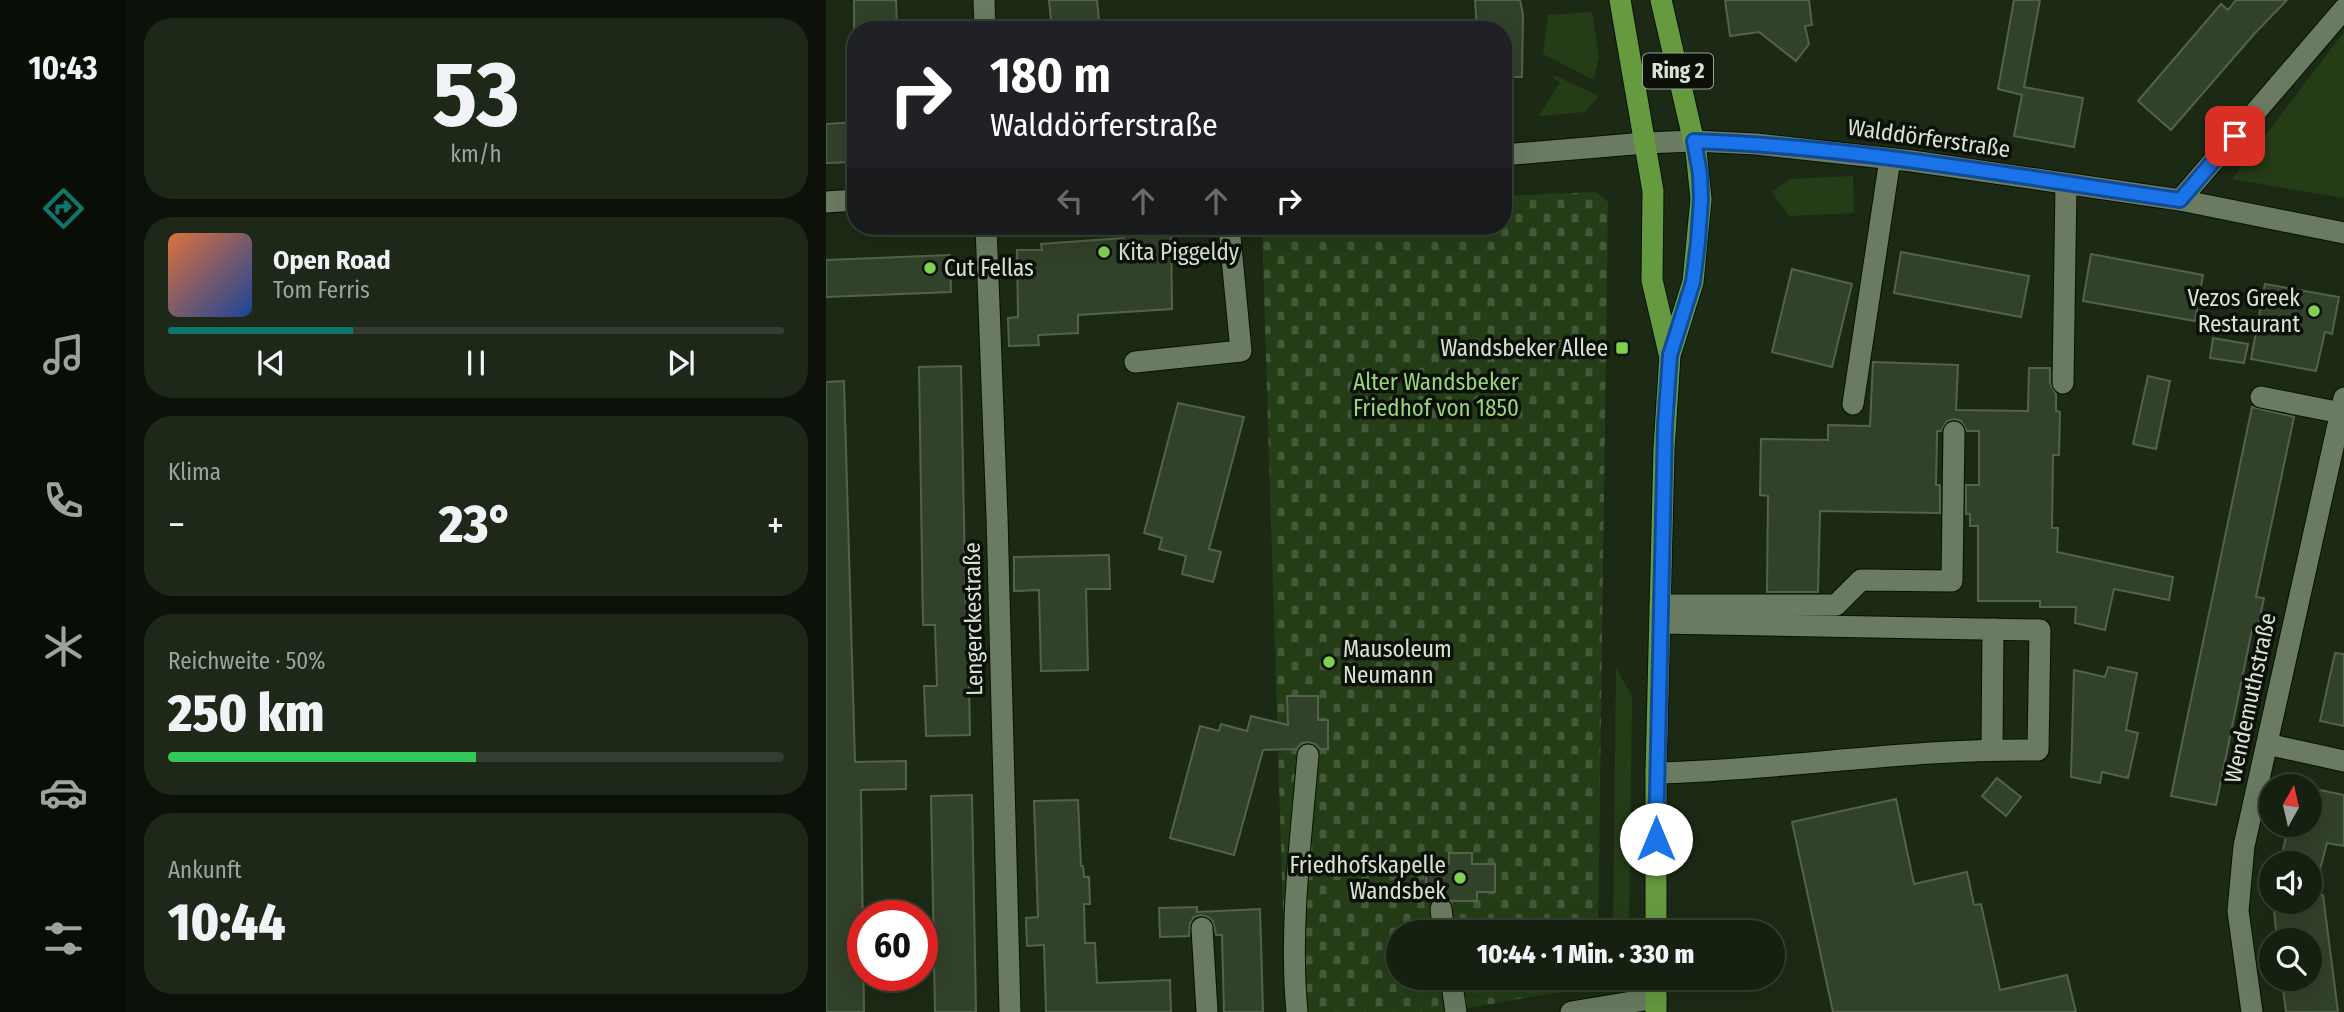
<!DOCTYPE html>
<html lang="de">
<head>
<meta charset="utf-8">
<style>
	:root { --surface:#152010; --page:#1e2819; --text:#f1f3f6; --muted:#9da39f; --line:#343e30; --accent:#0f766e }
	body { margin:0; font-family:"Fira Sans Condensed",sans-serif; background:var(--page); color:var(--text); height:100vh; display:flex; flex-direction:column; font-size:26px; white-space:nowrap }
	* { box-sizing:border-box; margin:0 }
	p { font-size:23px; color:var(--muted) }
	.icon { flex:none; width:38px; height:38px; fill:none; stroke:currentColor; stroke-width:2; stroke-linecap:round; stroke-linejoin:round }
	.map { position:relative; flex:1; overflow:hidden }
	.drawer { display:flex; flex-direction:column; gap:18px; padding:18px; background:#0c1209; width:700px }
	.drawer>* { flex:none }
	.top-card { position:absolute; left:21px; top:21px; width:665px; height:214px; border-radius:28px; box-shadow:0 7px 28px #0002,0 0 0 2px var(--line); background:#202124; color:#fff; overflow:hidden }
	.needle { width:46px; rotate:8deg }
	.buttons { position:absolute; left:1433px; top:774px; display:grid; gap:14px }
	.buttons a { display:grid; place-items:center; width:63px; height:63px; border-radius:50%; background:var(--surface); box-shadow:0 7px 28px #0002,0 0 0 2px var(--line); font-size:35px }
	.speed { position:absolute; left:21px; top:900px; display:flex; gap:14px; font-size:35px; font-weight:700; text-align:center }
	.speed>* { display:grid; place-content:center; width:91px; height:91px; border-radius:50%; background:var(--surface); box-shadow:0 7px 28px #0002,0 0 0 2px var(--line); line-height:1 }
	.speed .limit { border:10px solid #d22; background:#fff; color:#111 }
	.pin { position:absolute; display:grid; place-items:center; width:60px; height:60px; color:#fff; margin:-30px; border-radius:14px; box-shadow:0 4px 10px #0006 }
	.me { position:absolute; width:77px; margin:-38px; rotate:0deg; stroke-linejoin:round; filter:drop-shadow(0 0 5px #0008) }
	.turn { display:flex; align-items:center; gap:24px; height:147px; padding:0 28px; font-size:32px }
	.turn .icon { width:91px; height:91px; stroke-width:2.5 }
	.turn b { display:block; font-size:49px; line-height:60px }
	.lanes { display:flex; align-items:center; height:66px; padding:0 28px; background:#0003; justify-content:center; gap:35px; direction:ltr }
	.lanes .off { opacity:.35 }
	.big { font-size:52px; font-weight:800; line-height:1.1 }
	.drawer .tile { flex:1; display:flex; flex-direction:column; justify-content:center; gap:10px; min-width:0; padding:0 24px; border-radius:28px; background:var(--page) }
	.drawer .dial { align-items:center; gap:0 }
	.dial b { font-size:91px; line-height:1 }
	.song { display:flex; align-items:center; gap:21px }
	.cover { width:84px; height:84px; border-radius:10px; background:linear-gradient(135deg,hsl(20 70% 55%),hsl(220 70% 35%)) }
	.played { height:7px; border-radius:4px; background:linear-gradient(90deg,var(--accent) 30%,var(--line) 30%) }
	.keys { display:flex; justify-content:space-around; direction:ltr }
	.heat { display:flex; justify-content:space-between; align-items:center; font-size:38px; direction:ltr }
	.charge { height:10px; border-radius:5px; background:linear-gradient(90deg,#34c759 50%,var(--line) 0) }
	.trip { position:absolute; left:560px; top:920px; width:399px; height:70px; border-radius:35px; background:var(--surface); box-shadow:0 7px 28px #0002,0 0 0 2px var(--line); font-weight:800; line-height:70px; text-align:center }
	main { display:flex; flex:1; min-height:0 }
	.menu { display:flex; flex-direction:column; width:126px; justify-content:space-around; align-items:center; background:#080d06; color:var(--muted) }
	.menu .icon { width:49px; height:49px }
	.menu .active { color:var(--accent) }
	.menu b { font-size:32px; color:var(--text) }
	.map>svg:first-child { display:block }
	.green { fill:#253d17 }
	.cemetery { fill:url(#cemetery-stones) }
	.building { fill:#32412a; stroke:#52634a; stroke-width:2 }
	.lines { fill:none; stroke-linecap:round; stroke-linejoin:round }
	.minor-casing { stroke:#061301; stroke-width:23 }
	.major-casing { stroke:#061301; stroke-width:23 }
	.minor { stroke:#6a7b62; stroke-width:21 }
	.major { stroke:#659a40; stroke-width:21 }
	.route-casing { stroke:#114b97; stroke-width:18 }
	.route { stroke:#1a73e8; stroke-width:12 }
	.poi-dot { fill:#81d050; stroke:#0b1108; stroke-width:2.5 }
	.labels { text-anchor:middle; stroke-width:7; stroke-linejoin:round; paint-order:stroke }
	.shield { fill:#0b1108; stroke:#9ba397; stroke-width:2 }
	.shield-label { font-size:21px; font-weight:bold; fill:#d9e2d4 }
	.street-label { font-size:23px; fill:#d9e2d4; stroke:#0b1108 }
	.poi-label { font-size:23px; fill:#d9e2d4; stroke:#0b1108; text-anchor:start }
	.park-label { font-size:23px; fill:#9ad47b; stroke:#0b1108 }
</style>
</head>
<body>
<main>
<nav class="menu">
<b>10:43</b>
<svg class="icon active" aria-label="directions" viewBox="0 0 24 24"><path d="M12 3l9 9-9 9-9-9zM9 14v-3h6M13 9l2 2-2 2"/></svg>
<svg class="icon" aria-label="music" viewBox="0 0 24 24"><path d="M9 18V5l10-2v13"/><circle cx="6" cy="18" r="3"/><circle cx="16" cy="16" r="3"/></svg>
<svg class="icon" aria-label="phone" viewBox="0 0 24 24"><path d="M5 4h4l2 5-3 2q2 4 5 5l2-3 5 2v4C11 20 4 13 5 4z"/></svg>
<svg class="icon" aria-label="climate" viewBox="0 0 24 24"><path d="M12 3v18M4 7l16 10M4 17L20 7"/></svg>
<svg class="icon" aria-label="car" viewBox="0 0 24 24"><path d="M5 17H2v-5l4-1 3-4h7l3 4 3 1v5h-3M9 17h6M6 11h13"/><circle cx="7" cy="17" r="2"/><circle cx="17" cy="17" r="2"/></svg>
<svg class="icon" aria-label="filters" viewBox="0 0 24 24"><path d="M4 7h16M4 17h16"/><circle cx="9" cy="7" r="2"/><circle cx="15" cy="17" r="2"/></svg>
</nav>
<section class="drawer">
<div class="tile dial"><b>53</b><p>km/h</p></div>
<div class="tile">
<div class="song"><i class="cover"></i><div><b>Open Road</b><p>Tom Ferris</p></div></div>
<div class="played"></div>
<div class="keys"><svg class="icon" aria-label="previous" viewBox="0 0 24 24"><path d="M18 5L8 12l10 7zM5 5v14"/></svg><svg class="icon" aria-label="pause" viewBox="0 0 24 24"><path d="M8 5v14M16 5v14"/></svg><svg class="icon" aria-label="next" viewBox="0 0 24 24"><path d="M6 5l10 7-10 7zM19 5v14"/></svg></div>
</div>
<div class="tile"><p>Klima</p>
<div class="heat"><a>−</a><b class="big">23°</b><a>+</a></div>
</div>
<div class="tile"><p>Reichweite · 50%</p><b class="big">250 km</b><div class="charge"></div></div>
<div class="tile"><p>Ankunft</p><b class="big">10:44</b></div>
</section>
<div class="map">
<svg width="1518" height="1012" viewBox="0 0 1518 1012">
	<defs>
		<pattern id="cemetery-stones" width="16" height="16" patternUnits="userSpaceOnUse" patternTransform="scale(1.75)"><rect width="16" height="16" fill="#253d17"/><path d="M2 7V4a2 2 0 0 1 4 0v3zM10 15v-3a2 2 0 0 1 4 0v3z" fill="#445938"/></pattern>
	</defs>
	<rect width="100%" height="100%" fill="#1c2a15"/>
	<!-- green -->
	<g class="green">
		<polygon points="766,12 773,57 768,80 717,54 722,15"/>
		<polygon points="1518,32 1518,198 1406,179"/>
		<polygon points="728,75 773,96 759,112 713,116 734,82 727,78"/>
		<polygon points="1027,176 1028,213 963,216 946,192 964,179"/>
		<polygon points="790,668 806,696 803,933 787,933"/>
	</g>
	<!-- cemetery -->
	<polygon class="cemetery" points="770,192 782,202 772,933 572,933 572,978 765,978 759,988 617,1012 460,1012 436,226 677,226 677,196"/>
	<!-- building -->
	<g class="building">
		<polygon points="28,0 70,0 71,30 28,30"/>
		<polygon points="223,0 271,0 274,30 226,30"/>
		<polygon points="649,0 694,0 697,14 696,77 677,77 677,30 651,30"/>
		<polygon points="899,0 983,0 986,25 979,26 983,44 970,61 933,32 904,36"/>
		<polygon points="1188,0 1214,0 1198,87 1257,98 1248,147 1188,136 1196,95 1172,89"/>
		<polygon points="1410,0 1461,0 1429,33 1345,130 1312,101 1395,4 1402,10"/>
		<polygon points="30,122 30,162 0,163 0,124"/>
		<polygon points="295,226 345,226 346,309 252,315 252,333 212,335 213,345 183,346 182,318 192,317 191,250 216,250 215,244 297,238"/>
		<polygon points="1075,252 1203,276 1195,317 1068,293"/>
		<polygon points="1265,254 1377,275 1369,321 1257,301"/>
		<polygon points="124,255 125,292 0,297 0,260"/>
		<polygon points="966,269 1026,284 1006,367 946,352"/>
		<polygon points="1439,284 1513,297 1506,334 1499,332 1490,371 1425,359"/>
		<polygon points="1387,338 1422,344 1418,363 1384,358"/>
		<polygon points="1047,362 1132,365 1130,410 1202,411 1203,368 1224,368 1224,383 1230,394 1230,411 1234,412 1233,455 1227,455 1226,528 1232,528 1231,552 1347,577 1343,600 1288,589 1279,630 1249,623 1250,607 1214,607 1214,601 1152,601 1152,526 1144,526 1144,514 1140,514 1140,485 1153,485 1153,431 1141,431 1135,421 1129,419 1121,421 1115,431 1111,431 1110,485 1114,485 1114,513 994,511 992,592 941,592 942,496 934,495 935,439 1002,440 1002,425 1044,426"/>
		<polygon points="135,366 140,624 152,624 154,685 143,684 144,735 100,736 98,686 111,686 109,625 97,625 93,367"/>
		<polygon points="1322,376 1344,381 1330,449 1307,444"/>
		<polygon points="18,381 29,762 80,761 80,789 35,790 38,1012 0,1012 0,382"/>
		<polygon points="352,403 418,417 383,549 395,552 387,582 356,574 360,556 333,549 336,538 318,533"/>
		<polygon points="1426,407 1468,417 1430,597 1438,598 1431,631 1426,630 1390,805 1345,796"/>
		<polygon points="283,555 284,589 260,589 262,670 215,671 213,590 188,591 188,557"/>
		<polygon points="1509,653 1518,654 1518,726 1494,721"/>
		<polygon points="1282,667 1311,673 1300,730 1312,733 1302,778 1276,772 1274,783 1245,777 1248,670 1279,677"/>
		<polygon points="461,696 492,696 492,720 502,720 502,749 494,749 489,744 482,742 476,743 470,749 437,750 408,855 344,838 374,726 393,731 395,724 421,731 425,716 462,725"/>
		<polygon points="1171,778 1195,797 1180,816 1156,796"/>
		<polygon points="1484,788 1518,795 1518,846 1501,843 1487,896 1497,895 1512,1012 1460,1012 1457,990 1456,978 1484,978 1484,940 1451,940 1447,901 1484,901 1484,863 1454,863 1463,824 1484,824"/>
		<polygon points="146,795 150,1012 109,1012 105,796"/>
		<polygon points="1070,799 1088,884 1141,872 1148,905 1155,904 1174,990 1241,975 1250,1012 1007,1012 966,822"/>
		<polygon points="252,800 255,866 257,866 258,877 263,877 264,904 258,904 259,943 269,943 271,983 344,980 345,1012 220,1012 218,945 201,946 200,918 212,917 208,801"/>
		<polygon points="623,853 646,853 646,864 669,864 669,892 651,892 651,901 625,901 618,897 618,892 600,892 600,865 623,864"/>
		<polygon points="371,907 371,912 434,909 437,1012 398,1012 396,935 390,935 387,921 382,917 375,915 368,917 364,923 363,936 334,937 333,908"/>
	</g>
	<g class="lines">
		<defs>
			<g id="minor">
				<polyline points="158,0 159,30"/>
				<polyline points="677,155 819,143 868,141 930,144 1086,161 1354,200 1518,233"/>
				<polyline points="1354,200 1518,9"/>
				<polyline points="0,202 30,200"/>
				<polyline points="160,226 171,517 184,1012"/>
				<polyline points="309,362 415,351 403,226"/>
				<polyline points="1237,383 1240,185"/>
				<polyline points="1435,397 1515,413"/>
				<polyline points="1027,404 1064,159"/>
				<polyline points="834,605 1010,605 1035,580 1126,581 1128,432"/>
				<polyline points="1441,744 1518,761"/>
				<polyline points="1166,749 1167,629"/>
				<path d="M830,773C957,770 1084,748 1212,750L1214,630L834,623"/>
				<polyline points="615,909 618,933"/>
				<polyline points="376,928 381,1012"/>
				<polyline points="625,978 630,1012"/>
				<path d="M471,1012C463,927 475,840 482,755"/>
				<polyline points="745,1012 830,998"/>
				<polyline points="1426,1012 1412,911 1418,846 1518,398"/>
			</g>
			<g id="major">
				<polyline points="794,0 827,191 826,280 843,353"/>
				<polyline points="830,933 830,773 838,449 844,355 867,282 875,199 870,151 835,0"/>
				<polyline points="830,1012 830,978"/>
			</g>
		</defs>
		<!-- minor casing -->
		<use href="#minor" class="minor-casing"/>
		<!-- major casing -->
		<use href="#major" class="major-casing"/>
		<!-- minor -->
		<use href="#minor" class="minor"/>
		<!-- major -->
		<use href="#major" class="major"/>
	</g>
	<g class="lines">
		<defs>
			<path id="route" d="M830,839L839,426L844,355L867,282L872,242L875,199L874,174L868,141C1031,147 1193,177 1354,200L1409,136"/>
		</defs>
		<!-- route casing -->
		<use href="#route" class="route-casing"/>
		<!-- route -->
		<use href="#route" class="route"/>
	</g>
	<!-- markers -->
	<g class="poi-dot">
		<circle cx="278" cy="252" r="7"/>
		<circle cx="104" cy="268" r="7"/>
		<circle cx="1488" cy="311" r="7"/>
		<rect x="789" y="341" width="14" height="14" rx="3.5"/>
		<circle cx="503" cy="662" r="7"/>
		<circle cx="634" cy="878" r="7"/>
	</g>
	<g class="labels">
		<!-- shield labels -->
		<rect class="shield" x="817" y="53.5" width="70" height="35" rx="5"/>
		<g class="shield-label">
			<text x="852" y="78">Ring 2</text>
		</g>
		<!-- street labels -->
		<g class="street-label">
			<text transform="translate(1103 138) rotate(8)" y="8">Walddörferstraße</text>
			<text transform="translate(147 619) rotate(-91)" y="8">Lengerckestraße</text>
			<text transform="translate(1424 698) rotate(-78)" y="8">Wendemuthstraße</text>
		</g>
		<!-- poi labels -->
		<g class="poi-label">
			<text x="292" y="260">Kita Piggeldy</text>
			<text x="118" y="276">Cut Fellas</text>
			<text x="1474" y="306" text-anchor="end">Vezos Greek<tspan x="1474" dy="26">Restaurant</tspan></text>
			<text x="782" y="356" text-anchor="end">Wandsbeker Allee</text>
			<text x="517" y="657">Mausoleum<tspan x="517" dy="26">Neumann</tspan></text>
			<text x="620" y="873" text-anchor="end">Friedhofskapelle<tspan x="620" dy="26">Wandsbek</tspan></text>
		</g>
		<!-- park labels -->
		<g class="park-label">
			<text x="610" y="390">Alter Wandsbeker<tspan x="610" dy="26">Friedhof von 1850</tspan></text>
		</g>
	</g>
</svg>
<div class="buttons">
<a><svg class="needle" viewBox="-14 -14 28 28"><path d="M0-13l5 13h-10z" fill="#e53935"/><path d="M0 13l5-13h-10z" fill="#9da39f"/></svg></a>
<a><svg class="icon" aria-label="sound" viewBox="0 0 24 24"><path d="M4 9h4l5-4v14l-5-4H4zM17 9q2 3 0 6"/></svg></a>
<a><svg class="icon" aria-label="search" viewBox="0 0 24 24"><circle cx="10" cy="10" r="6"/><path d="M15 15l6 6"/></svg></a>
</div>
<div class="speed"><div class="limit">60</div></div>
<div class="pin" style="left:1409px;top:136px;background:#d93025"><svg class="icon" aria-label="arrive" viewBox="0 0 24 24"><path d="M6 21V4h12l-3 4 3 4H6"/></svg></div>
<svg class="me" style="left:830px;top:839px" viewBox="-20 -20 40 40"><circle r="19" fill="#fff"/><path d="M0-13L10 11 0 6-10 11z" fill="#1a73e8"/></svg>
<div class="trip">10:44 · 1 Min. · 330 m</div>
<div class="top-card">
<div class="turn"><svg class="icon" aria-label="right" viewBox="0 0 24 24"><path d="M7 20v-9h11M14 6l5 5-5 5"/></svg><div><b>180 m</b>Walddörferstraße</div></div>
<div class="lanes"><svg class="icon off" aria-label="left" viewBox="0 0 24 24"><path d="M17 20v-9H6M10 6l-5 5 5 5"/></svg><svg class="icon off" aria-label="ahead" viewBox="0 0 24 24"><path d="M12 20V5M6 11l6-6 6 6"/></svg><svg class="icon off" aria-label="ahead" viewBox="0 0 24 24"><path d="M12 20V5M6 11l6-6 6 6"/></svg><svg class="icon" aria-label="right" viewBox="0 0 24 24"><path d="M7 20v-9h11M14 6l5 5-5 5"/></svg></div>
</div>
</div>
</main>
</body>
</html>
